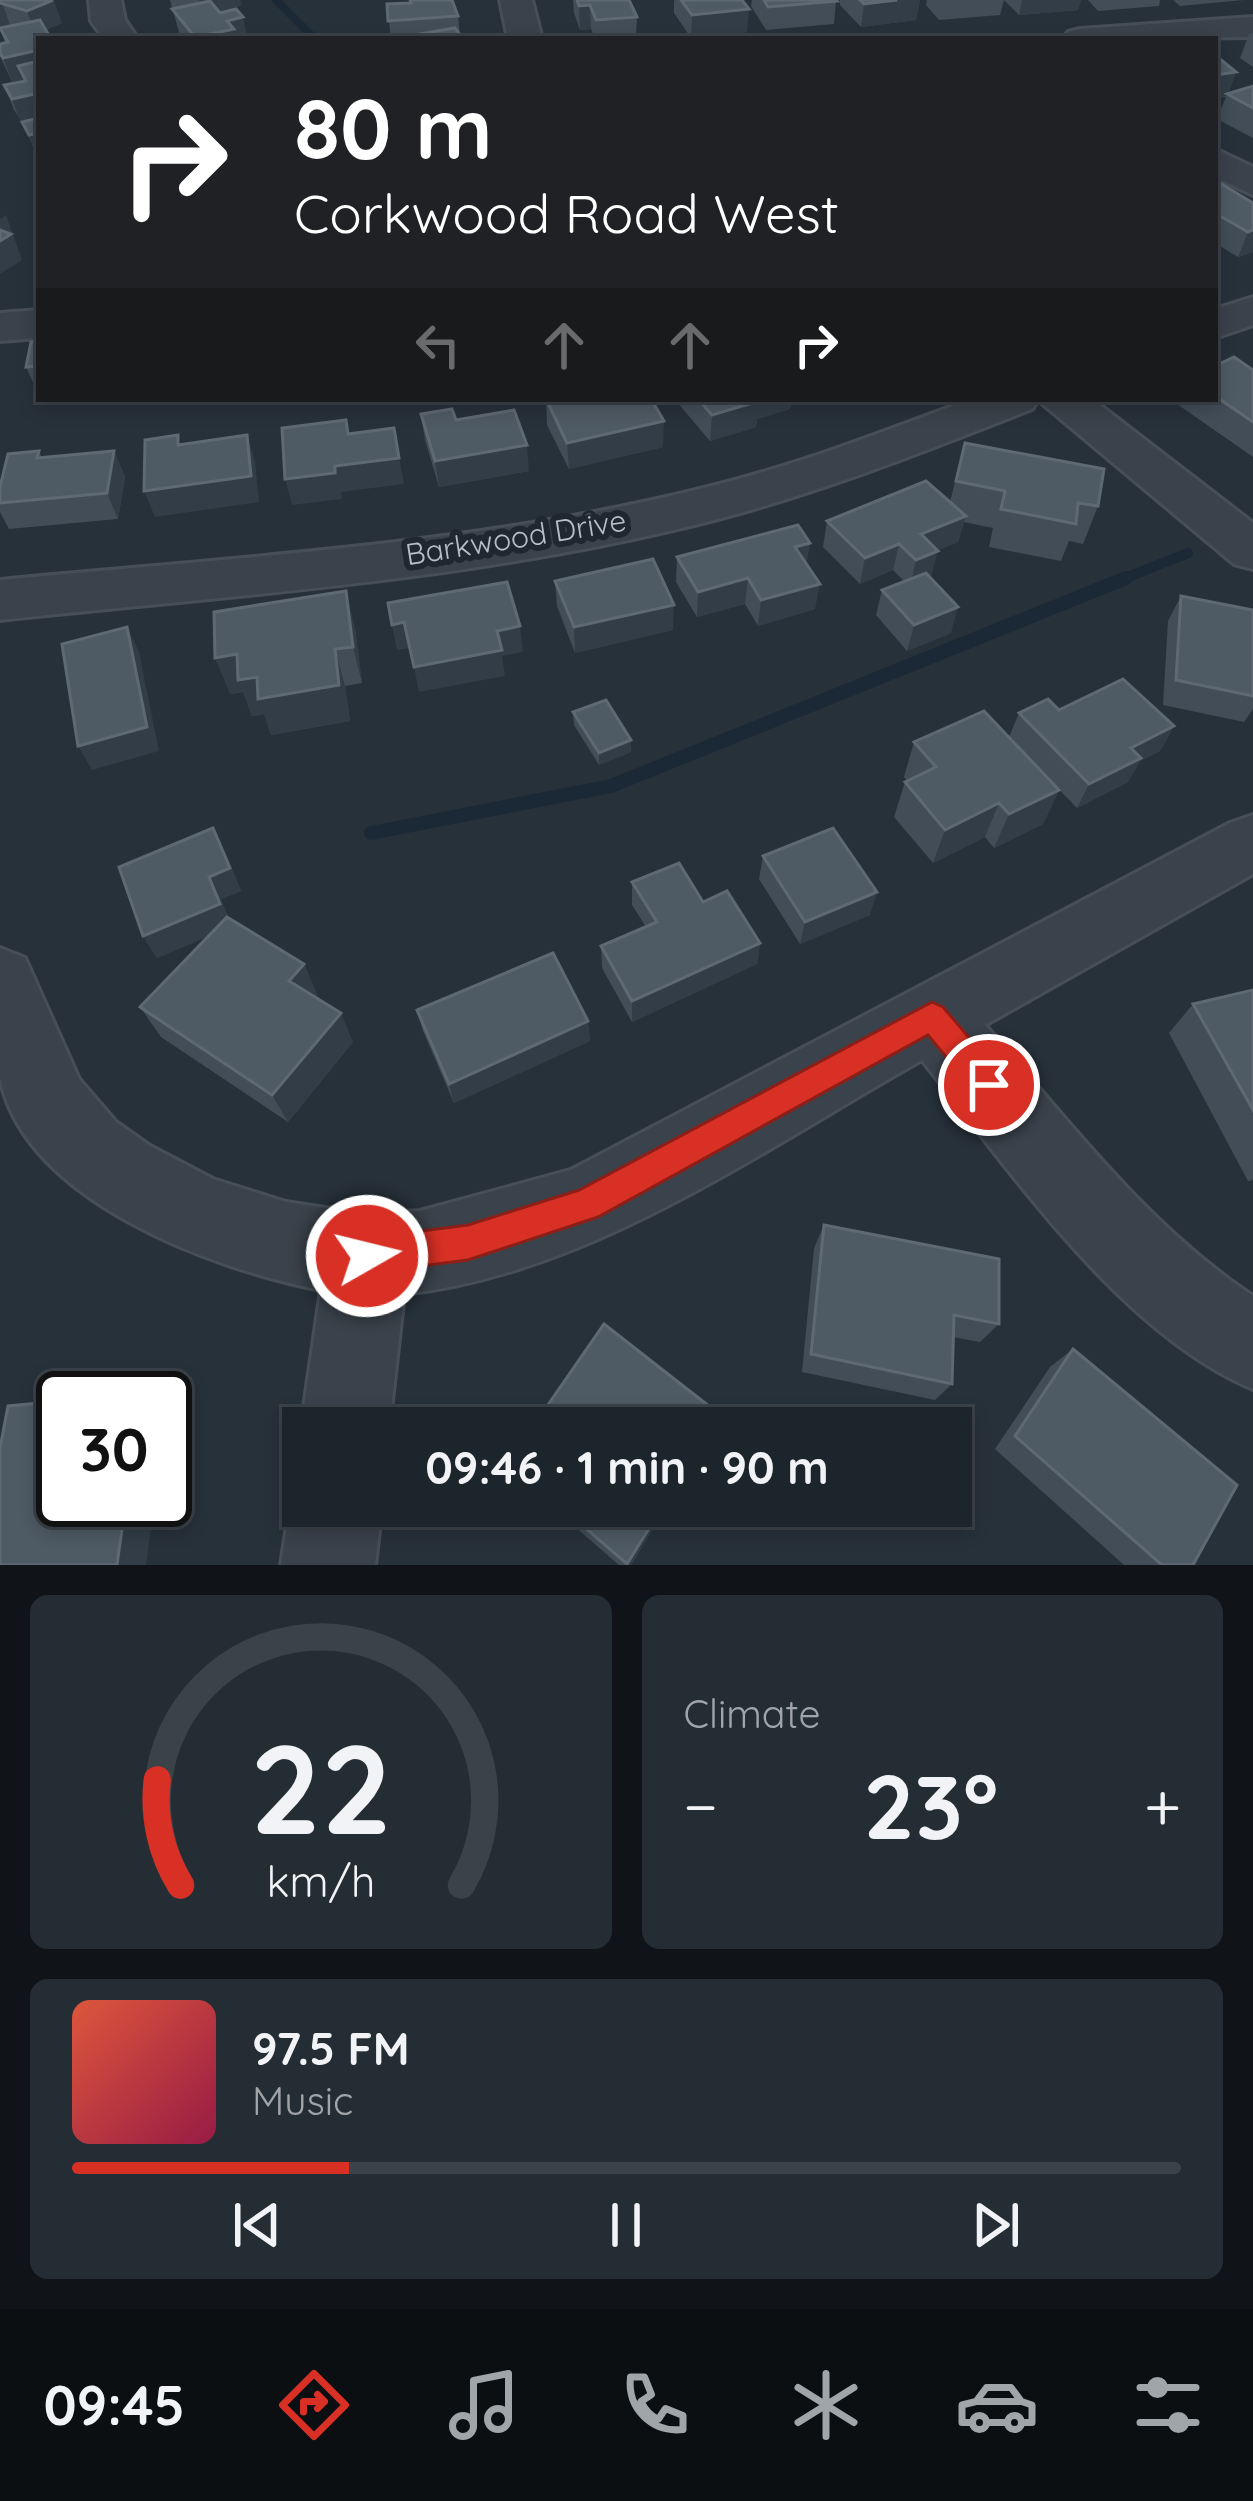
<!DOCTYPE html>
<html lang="en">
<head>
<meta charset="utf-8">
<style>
	:root { --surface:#1d252c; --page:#252d34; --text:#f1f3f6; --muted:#a0a5a9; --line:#3b4248; --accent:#d93025 }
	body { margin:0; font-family:Quicksand,sans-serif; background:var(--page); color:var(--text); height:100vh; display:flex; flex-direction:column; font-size:45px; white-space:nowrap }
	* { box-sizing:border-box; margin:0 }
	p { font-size:39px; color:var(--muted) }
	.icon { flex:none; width:66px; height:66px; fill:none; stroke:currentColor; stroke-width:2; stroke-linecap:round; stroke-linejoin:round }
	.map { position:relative; height:1565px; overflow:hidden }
	.drawer { display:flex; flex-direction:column; gap:30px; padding:30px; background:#101418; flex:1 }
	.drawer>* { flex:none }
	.guide { position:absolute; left:36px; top:36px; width:1182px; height:366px; border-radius:0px; box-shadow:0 6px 18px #0003,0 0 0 3px var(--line); background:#202124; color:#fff; overflow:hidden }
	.speed { position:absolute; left:36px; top:1371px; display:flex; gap:24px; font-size:60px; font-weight:700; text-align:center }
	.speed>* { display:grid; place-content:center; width:156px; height:156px; border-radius:50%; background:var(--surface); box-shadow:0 6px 18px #0003,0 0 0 3px var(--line); line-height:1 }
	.speed .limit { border:6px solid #111; border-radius:18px; background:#fff; color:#111 }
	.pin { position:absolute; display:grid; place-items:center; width:102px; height:102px; color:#fff; margin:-51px; border:6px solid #fff; border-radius:50%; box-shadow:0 3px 12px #0007 }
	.me { position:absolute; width:132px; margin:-66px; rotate:82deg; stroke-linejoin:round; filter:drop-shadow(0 0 9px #0008) }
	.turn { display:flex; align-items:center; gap:42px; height:252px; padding:0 60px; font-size:54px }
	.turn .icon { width:156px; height:156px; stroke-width:2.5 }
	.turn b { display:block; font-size:84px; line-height:102px }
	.lanes { display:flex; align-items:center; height:114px; padding:0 60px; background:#0003; justify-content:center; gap:60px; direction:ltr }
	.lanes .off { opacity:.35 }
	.big { font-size:90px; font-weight:800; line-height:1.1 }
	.drawer .card { flex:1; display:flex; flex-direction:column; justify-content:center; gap:18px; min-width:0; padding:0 42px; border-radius:18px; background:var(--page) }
	.drawer .dial { align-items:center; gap:0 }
	.dial svg { height:312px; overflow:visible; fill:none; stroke:var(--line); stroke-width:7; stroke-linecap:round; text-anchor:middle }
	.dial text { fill:var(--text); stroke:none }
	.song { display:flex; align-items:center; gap:36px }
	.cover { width:144px; height:144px; border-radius:18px; background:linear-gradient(135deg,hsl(10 70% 55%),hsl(340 70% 35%)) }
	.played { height:12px; border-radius:6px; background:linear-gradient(90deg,var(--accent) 25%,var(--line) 25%) }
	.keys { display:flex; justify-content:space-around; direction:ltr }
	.heat { display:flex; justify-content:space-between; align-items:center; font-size:66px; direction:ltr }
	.drawer .tiles { flex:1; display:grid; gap:30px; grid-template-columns:1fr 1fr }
	.card:last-child { grid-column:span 2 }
	.trip { position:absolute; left:282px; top:1407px; width:690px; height:120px; border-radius:0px; background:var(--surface); box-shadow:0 6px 18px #0003,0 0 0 3px var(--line); font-weight:800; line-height:120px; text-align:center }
	.dock { display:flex; height:192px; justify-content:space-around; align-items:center; background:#0c0f12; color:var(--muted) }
	.dock .icon { width:84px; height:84px }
	.dock .on { color:var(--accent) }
	.dock b { font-size:54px; color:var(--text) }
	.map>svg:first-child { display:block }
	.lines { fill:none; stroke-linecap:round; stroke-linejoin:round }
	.stream-far2 { stroke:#1b2937; stroke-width:8 }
	.stream-far1 { stroke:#1b2937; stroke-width:10 }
	.stream { stroke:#1b2937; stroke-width:14 }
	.minor-casing { stroke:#464e57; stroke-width:6 }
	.minor { fill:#3a424b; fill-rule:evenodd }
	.wall { fill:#424d58 }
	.shaded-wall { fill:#323d47 }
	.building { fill:#4e5a64; stroke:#5e6973; stroke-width:3 }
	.route { fill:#d93025; stroke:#8d1f18; stroke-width:3 }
	.labels { text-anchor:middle; stroke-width:12; stroke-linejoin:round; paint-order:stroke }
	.street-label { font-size:30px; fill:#b6bec6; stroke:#1f2730 }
</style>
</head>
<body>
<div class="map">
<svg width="1253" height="1565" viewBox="0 0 1253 1565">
	<rect width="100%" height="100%" fill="#27313a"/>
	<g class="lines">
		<!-- stream-far2 -->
		<polyline class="stream-far2" points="276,0 315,39"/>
		<!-- stream-far1 -->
		<polyline class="stream-far1" points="1118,581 1188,553"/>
		<!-- stream -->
		<polyline class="stream" points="371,833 611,786 1126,578"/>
		<defs>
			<g id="minor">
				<polygon points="89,0 121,0 125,20 138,39 104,39 91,21"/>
				<polygon points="500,0 532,0 542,39 508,39"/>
				<polygon points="1253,17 1253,37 1063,39 1068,32 1080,29"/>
				<polygon points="1215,149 1253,167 1253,195 1215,177"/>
				<polygon points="1253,297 1253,325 1215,338 1215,309"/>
				<polygon points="39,310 39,338 0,341 0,313"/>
				<path d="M971,399H1092L1253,523V569L1234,564L1038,400L1032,409C913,456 794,503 669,531C450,582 224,596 0,620V580C238,557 480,545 712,486C800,464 886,431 971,399Z"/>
				<path d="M1253,815V874L985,1025C1067,1119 1148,1227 1253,1296V1389C1120,1333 1011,1171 922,1060C762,1150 590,1274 404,1294L389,1428H303V1433L301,1428L321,1290C214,1269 24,1201 0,1077C0,1037 0,989 0,948L25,958L79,1079L116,1122L150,1146L213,1179L286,1202L365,1214L420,1211L571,1170L1230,823Z"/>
				<polygon points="303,1475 303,1506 382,1506 375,1565 281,1565 290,1506"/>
			</g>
		</defs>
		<!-- minor casing -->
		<use href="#minor" class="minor-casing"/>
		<!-- minor -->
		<use href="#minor" class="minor"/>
	</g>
	<!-- wall -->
	<g class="wall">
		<polygon points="0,0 62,23 46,30 39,39 39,160 23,123 14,110 4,85 23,81 23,80 12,82 0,56 0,44 5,43 0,29"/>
		<polygon points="170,0 240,0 242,5 226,11 250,39 184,39 179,32"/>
		<polygon points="573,0 629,0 637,17 636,39 595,39 591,29 580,30 574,13"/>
		<polygon points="674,0 742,0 747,32 691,38 674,13"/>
		<polygon points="752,0 836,0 834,24 766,30 751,6"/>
		<polygon points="840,0 920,0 916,20 861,27 840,5"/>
		<polygon points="927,0 1004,0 1000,15 939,20 926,5"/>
		<polygon points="1004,0 1081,0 1078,10 1019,15"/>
		<polygon points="1088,0 1160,0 1159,6 1098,11"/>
		<polygon points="1173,0 1244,0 1180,6"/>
		<polygon points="387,4 458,16 460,35 463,39 391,39"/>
		<polygon points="1253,33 1253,67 1240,58 1249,34"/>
		<polygon points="1236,72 1228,94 1253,86 1253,138 1217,119 1226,97 1215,98"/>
		<polygon points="1215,180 1253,203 1253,252 1238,257 1215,243"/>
		<polygon points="39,341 39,393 38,393 26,367"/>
		<polygon points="1215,366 1253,370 1253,457 1177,404 1178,399 1215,399"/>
		<polygon points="546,399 663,447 569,469 547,425"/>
		<polygon points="677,399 792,399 790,409 757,419 756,427 710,441 677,402"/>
		<polygon points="421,414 456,420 529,471 439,487 425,440"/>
		<polygon points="965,443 1098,506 1083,544 1069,541 1061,561 989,547 993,528 964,522 958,542 938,550 930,577 951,633 907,651 876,615 882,590 904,581 893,570 860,584 823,547 827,521 950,502"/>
		<polygon points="39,451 42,458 114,451 125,477 118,519 9,529 0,512 0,487"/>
		<polygon points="810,543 806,564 815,609 758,626 745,604 697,617 676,582 677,557"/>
		<polygon points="555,581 673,630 575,653 557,606"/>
		<polygon points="1181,596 1253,610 1253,709 1244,722 1163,705 1168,621"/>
		<polygon points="355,628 362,683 345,686 350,721 271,735 264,714 252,716 243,692 230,694"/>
		<polygon points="1059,710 1174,726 1160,751 1140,761 1128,782 1077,808 1039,769 1059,790 1043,824 994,848 985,837 933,863 894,817 905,782 907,781 904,777 914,742 1009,737 1019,713"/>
		<polygon points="573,712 631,752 599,765 574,725"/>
		<polygon points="224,851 241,891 221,899 228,918 304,964 317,995 316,997 353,1042 288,1122 161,1037 140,1007 208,936 157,958 143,936"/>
		<polygon points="763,856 870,915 800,944 759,879"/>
		<polygon points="632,882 703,902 760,943 757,964 632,1022 602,968 601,946 646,927 632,905"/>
		<polygon points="1253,990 1253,1180 1248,1181 1169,1033 1193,1004"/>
		<polygon points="417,1010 588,1021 590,1041 454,1103 423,1031"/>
		<polygon points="824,1225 999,1324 980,1342 953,1337 952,1384 935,1400 802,1372 814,1248"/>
		<polygon points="1073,1349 1193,1565 1124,1565 995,1449 1050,1367"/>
		<polygon points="551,1506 667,1506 631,1565 619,1565"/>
	</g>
	<!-- shaded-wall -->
	<g class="shaded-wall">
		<polygon points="54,0 62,23 35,34 27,11"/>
		<polygon points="199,0 240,0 242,5 204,21"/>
		<polygon points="897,0 920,0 916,20 861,27 864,4"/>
		<polygon points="1022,0 1081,0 1078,10 1019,15"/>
		<polygon points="2,2 10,25 0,30 0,3"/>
		<polygon points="590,5 591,29 580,30 579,6"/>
		<polygon points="749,9 747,32 691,38 692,15"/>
		<polygon points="243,17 248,39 195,39 195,37 227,21"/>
		<polygon points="39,50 39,76 18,66 23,80 12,82 3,58"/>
		<polygon points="1236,72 1227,96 1215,98 1215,75"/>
		<polygon points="39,93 39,119 21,123 12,99"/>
		<polygon points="39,133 39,160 29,135"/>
		<polygon points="6,215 22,260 0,274 0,219"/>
		<polygon points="1253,230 1253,252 1238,257 1248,232"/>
		<polygon points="226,399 255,399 227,403"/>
		<polygon points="753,399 792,399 790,409 757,419 756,427 710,441 712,415"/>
		<polygon points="664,421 663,447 569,469 567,443"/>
		<polygon points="394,428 404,484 341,492 342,499 292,505 285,479 335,466"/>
		<polygon points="247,435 255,461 259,502 155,517 144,491"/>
		<polygon points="527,445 529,471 439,487 435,461"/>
		<polygon points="114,451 125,477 118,519 107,493"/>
		<polygon points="966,516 958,542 915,560 921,534"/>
		<polygon points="810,543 806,568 795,547"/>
		<polygon points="899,544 893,570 860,584 865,558"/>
		<polygon points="938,551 931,577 910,586 916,560"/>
		<polygon points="748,578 745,604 697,617 698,592"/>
		<polygon points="820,584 815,609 758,626 761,600"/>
		<polygon points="346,591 355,628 362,683 353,647"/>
		<polygon points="674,605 673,630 575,653 574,627"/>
		<polygon points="958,607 951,633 907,651 914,625"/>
		<polygon points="404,622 409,648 397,650 392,625"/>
		<polygon points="520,626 523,652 502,656 505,676 419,692 414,667 497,631"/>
		<polygon points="127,627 139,652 159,751 92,770 78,746"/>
		<polygon points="335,649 345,686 350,721 271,735 264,714 252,716 243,692 230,694 215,658 237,654"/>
		<polygon points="1174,726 1160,751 1140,761 1128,782 1077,808 1089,784 1131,748"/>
		<polygon points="631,740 631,752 599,765 599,753"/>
		<polygon points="1059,790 1043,824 994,848 1009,814"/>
		<polygon points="999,803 985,837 933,863 945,830"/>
		<polygon points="213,828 241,891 221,899 232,926 157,958 143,936 209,877"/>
		<polygon points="877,892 870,915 800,944 805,922"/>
		<polygon points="760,943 757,964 632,1022 632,1001"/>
		<polygon points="304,964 317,995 303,1011 289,981"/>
		<polygon points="341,1013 353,1042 288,1122 272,1095"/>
		<polygon points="588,1021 590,1041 454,1103 449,1084"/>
		<polygon points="126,1500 155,1500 146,1565 117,1565"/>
		<polygon points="663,1506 667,1506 631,1565 627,1565"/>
	</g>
	<!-- building -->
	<g class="building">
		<polygon points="0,0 53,0 27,11 0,3"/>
		<polygon points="410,0 452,0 458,16 388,21 387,4 411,3"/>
		<polygon points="577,0 629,0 637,17 596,20 590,5 579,6"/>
		<polygon points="681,0 742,0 749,9 692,15"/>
		<polygon points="764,0 836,0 837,1 768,7"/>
		<polygon points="860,0 897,0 864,4"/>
		<polygon points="210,1 220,13 236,9 243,17 227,21 234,29 195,37 172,9"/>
		<polygon points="40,20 51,39 39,39 39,50 3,58 0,53 0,44 8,42 0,28"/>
		<polygon points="455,28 463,39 422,39 419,34"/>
		<polygon points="1189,35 1195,39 1155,39"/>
		<polygon points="1215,55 1236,72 1215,75"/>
		<polygon points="39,61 39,93 12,99 4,85 26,81 18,66"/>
		<polygon points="1253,86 1253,108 1227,94"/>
		<polygon points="39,118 39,133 29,135 22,122"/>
		<polygon points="1215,180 1253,203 1253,230 1248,232 1215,213"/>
		<polygon points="0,230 11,234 0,241"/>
		<polygon points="39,341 39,366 26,367 31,342"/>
		<polygon points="1234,357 1253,370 1253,422 1215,396 1215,366"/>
		<polygon points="546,399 651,399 664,421 567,443"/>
		<polygon points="698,399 757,399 759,401 712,415"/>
		<polygon points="452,409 456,420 514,410 527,445 435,461 421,414"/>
		<polygon points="346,420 348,434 394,428 399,458 335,466 335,473 285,479 282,428"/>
		<polygon points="178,435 178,445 247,435 251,476 144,491 145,440"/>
		<polygon points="965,443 1104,469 1098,506 1078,503 1076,524 1001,509 1005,491 956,481"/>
		<polygon points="39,451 37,458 114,451 107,493 0,503 0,487 8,454"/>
		<polygon points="926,481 966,516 921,534 938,551 916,560 899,544 865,558 827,521"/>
		<polygon points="798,525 810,543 795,547 820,584 761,600 748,578 698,592 677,557"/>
		<polygon points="653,559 674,605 574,627 555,581"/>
		<polygon points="926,573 958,607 914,625 882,590"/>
		<polygon points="507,582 520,626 497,631 502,650 414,667 404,622 392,625 388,603"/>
		<polygon points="346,591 353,647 335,649 339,685 258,699 257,677 238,680 237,654 215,658 214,612"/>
		<polygon points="1181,596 1253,610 1253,696 1176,680"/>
		<polygon points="127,627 147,727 78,746 62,644"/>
		<polygon points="1123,679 1174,726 1131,748 1141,758 1089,784 1019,713 1048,699 1059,710"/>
		<polygon points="606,700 631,740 599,753 573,712"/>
		<polygon points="984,711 1059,790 1009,814 999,803 945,830 905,782 936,767 914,742"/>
		<polygon points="213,828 230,868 209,877 220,904 143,936 119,867"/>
		<polygon points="833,828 877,892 805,922 763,856"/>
		<polygon points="679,863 703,902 727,891 760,943 632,1001 601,946 657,922 632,882"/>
		<polygon points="227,917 304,964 289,981 341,1013 272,1095 140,1007"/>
		<polygon points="553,953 588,1021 449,1084 417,1010"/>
		<polygon points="1253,990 1253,1110 1193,1004"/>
		<polygon points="824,1225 999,1259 999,1324 954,1315 952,1384 811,1354"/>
		<polygon points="604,1324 719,1414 711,1428 532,1428"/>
		<polygon points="1073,1349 1237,1485 1193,1565 1162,1565 1015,1436"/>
		<polygon points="63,1401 63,1500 126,1500 117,1565 0,1565 0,1448 8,1406"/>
		<polygon points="560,1506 663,1506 627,1564"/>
	</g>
	<!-- route -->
	<polygon class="route" points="932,1002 943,1007 1001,1075 1005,1085 1001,1096 989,1101 978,1096 928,1035 598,1217 468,1260 367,1273 354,1268 349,1256 354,1243 367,1238 468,1225 579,1190"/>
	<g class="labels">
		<!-- street labels -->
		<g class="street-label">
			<text transform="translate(516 538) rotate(-9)" y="10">Barkwood Drive</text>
		</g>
	</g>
</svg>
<div class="speed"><div class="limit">30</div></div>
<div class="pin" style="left:989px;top:1085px;background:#d93025"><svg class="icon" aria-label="arrive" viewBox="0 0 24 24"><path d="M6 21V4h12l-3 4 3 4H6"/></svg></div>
<svg class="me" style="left:367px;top:1256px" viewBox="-20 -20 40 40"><circle r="17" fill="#d93025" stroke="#fff" stroke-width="3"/><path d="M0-11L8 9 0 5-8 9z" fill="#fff"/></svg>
<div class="trip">09:46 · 1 min · 90 m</div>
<div class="guide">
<div class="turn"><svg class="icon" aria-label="right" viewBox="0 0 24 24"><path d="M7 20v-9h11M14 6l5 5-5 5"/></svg><div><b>80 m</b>Corkwood Road West</div></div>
<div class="lanes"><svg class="icon off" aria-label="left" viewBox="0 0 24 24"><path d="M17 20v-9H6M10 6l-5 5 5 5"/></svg><svg class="icon off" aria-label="ahead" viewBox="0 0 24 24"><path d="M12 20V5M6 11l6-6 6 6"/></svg><svg class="icon off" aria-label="ahead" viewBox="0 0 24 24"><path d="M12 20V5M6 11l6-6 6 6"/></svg><svg class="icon" aria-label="right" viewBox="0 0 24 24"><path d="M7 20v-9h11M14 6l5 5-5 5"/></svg></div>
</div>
</div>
<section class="drawer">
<div class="tiles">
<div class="card dial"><svg viewBox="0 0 100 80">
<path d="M14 69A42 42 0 1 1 86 69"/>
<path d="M14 69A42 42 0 0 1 8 42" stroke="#d93025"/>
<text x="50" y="56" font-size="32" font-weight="700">22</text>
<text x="50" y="72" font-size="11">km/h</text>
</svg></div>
<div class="card"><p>Climate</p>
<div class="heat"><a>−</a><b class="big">23°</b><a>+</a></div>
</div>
<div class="card">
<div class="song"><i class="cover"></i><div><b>97.5 FM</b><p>Music</p></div></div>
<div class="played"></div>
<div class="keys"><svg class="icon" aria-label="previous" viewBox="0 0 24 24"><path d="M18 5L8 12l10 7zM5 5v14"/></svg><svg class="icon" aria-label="pause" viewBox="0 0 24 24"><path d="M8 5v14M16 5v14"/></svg><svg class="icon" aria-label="next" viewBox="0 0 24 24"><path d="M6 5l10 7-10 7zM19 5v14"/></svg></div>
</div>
</div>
</section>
<nav class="dock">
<b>09:45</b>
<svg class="icon on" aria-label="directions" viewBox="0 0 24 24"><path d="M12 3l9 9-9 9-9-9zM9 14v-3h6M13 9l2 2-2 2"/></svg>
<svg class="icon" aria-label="music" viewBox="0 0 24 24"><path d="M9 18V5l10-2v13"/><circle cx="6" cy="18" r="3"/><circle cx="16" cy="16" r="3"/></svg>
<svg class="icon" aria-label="phone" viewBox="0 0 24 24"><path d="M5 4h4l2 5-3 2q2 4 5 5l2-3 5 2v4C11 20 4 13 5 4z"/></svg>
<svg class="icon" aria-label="climate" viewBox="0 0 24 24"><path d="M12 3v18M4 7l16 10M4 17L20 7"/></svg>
<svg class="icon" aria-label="car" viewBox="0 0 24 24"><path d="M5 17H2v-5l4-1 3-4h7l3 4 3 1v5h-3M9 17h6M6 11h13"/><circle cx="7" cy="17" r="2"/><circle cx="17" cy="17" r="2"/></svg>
<svg class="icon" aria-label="filters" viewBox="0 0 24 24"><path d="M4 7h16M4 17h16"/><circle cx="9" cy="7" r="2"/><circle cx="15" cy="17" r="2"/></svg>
</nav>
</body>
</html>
